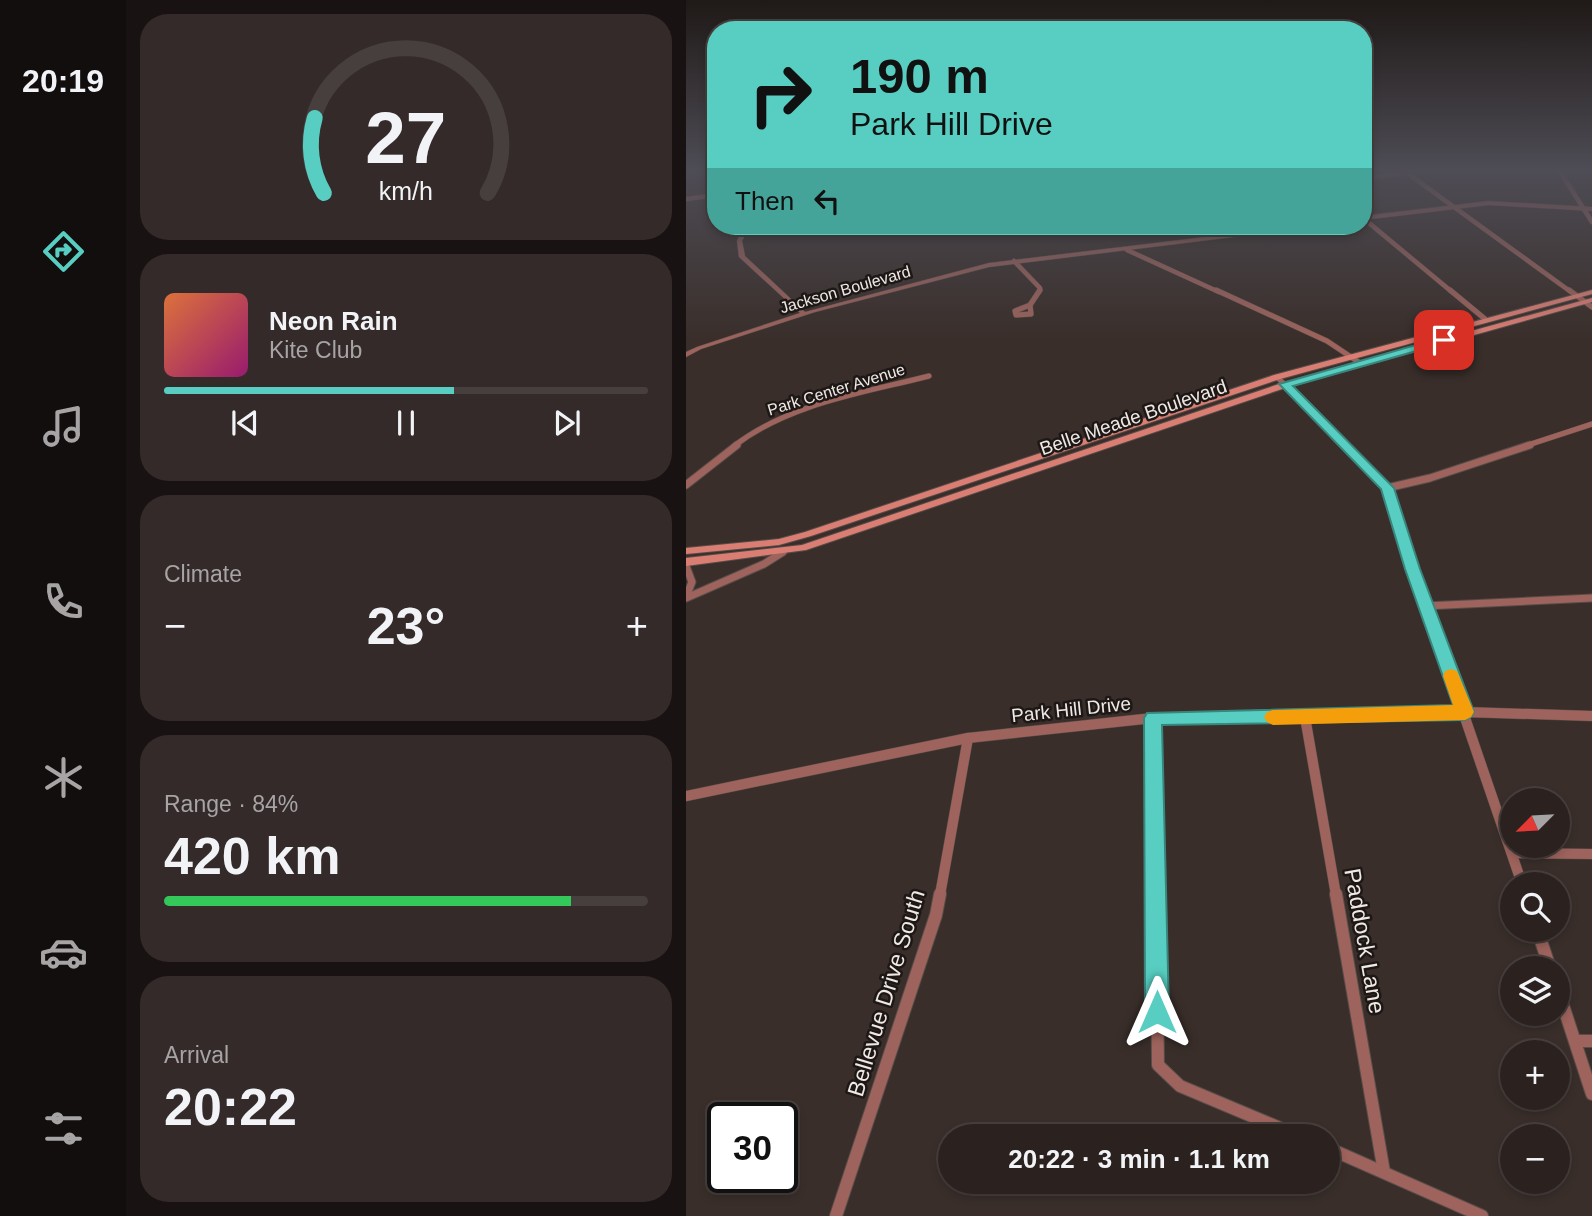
<!DOCTYPE html>
<html lang="en">
<head>
<meta charset="utf-8">
<style>
	:root { --surface:#2b2220; --page:#332a29; --text:#f1f3f6; --muted:#a6a4a5; --line:#473f3e; --accent:#57cec1 }
	body { margin:0; font-family:Helvetica,sans-serif; background:var(--page); color:var(--text); height:100vh; display:flex; flex-direction:column; font-size:26px; white-space:nowrap }
	* { box-sizing:border-box; margin:0 }
	p { font-size:23px; color:var(--muted) }
	.icon { flex:none; width:38px; height:38px; fill:none; stroke:currentColor; stroke-width:2; stroke-linecap:round; stroke-linejoin:round }
	.map { position:relative; flex:1; overflow:hidden }
	.details { display:flex; flex-direction:column; gap:14px; padding:14px; background:#181312; width:560px }
	.details>* { flex:none }
	.guide { position:absolute; left:21px; top:21px; width:665px; height:214px; border-radius:28px; box-shadow:0 4px 10px #0003,0 0 0 2px var(--line); background:#57cec1; color:#111; overflow:hidden }
	.needle { width:46px; rotate:246deg }
	.fabs { position:absolute; left:814px; top:788px; display:grid; gap:14px }
	.fabs a { display:grid; place-items:center; width:70px; height:70px; border-radius:50%; background:var(--surface); box-shadow:0 4px 10px #0003,0 0 0 2px var(--line); font-size:35px }
	.speed { position:absolute; left:21px; top:1102px; display:flex; gap:14px; font-size:35px; font-weight:700; text-align:center }
	.speed>* { display:grid; place-content:center; width:91px; height:91px; border-radius:50%; background:var(--surface); box-shadow:0 4px 10px #0003,0 0 0 2px var(--line); line-height:1 }
	.speed .limit { border:4px solid #111; border-radius:10px; background:#fff; color:#111 }
	.pin { position:absolute; display:grid; place-items:center; width:60px; height:60px; color:#fff; margin:-30px; border-radius:14px; box-shadow:0 4px 10px #0006 }
	.me { position:absolute; width:77px; margin:-38px; rotate:0deg; stroke-linejoin:round; filter:drop-shadow(0 0 5px #0008) }
	.turn { display:flex; align-items:center; gap:24px; height:147px; padding:0 28px; font-size:32px }
	.turn .icon { width:91px; height:91px; stroke-width:2.5 }
	.turn b { display:block; font-size:49px; line-height:60px }
	.then { display:flex; align-items:center; height:66px; padding:0 28px; background:#0003; gap:14px; font-size:26px }
	.big { font-size:52px; font-weight:700; line-height:1.1 }
	.details .tile { flex:1; display:flex; flex-direction:column; justify-content:center; gap:10px; min-width:0; padding:0 24px; border-radius:28px; background:var(--page) }
	.details .dial { align-items:center; gap:0 }
	.dial svg { height:182px; overflow:visible; fill:none; stroke:var(--line); stroke-width:7; stroke-linecap:round; text-anchor:middle }
	.dial text { fill:var(--text); stroke:none }
	.song { display:flex; align-items:center; gap:21px }
	.cover { width:84px; height:84px; border-radius:10px; background:linear-gradient(135deg,hsl(20 70% 55%),hsl(320 70% 35%)) }
	.played { height:7px; border-radius:4px; background:linear-gradient(90deg,var(--accent) 60%,var(--line) 60%) }
	.keys { display:flex; justify-content:space-around; direction:ltr }
	.heat { display:flex; justify-content:space-between; align-items:center; font-size:38px; direction:ltr }
	.charge { height:10px; border-radius:5px; background:linear-gradient(90deg,#34c759 84%,var(--line) 0) }
	.trip { position:absolute; left:252px; top:1124px; width:402px; height:70px; border-radius:35px; background:var(--surface); box-shadow:0 4px 10px #0003,0 0 0 2px var(--line); font-weight:700; line-height:70px; text-align:center }
	main { display:flex; flex:1; min-height:0 }
	.tabs { display:flex; flex-direction:column; width:126px; justify-content:space-around; align-items:center; background:#110e0d; color:var(--muted) }
	.tabs .icon { width:49px; height:49px }
	.tabs .active { color:var(--accent) }
	.tabs b { font-size:32px; color:var(--text) }
	.map>svg:first-child { display:block }
	.lines { fill:none; stroke-linecap:round; stroke-linejoin:round }
	.minor-far4-casing { stroke:#564c48; stroke-width:5 }
	.minor-far3-casing { stroke:#564c48; stroke-width:6 }
	.minor-far2-casing { stroke:#564c48; stroke-width:9 }
	.minor-far1-casing { stroke:#564c48; stroke-width:11 }
	.minor-casing { stroke:#564c48; stroke-width:14 }
	.tertiary-casing { stroke:#564c48; stroke-width:1 }
	.secondary-casing { stroke:#564c48; stroke-width:2 }
	.minor-far4 { stroke:#9d635c; stroke-width:4.5 }
	.minor-far3 { stroke:#9d635c; stroke-width:5 }
	.minor-far2 { stroke:#9d635c; stroke-width:7 }
	.minor-far1 { stroke:#9d635c; stroke-width:10 }
	.minor { stroke:#9d635c; stroke-width:12 }
	.tertiary { fill:#9d635c; fill-rule:evenodd }
	.secondary { fill:#da7e73; fill-rule:evenodd }
	.route { fill:#57cec1; stroke:#39867d; stroke-width:2 }
	.slow { fill:#f59e0b }
	.labels { text-anchor:middle; stroke-width:5; stroke-linejoin:round; paint-order:stroke }
	.far-street-label { font-size:16px; fill:#efe8e5; stroke:#1d1816 }
	.street-label { font-size:19px; fill:#efe8e5; stroke:#1d1816 }
	.near-street-label { font-size:23px; fill:#efe8e5; stroke:#1d1816 }
</style>
</head>
<body>
<main>
<nav class="tabs">
<b>20:19</b>
<svg class="icon active" aria-label="directions" viewBox="0 0 24 24"><path d="M12 3l9 9-9 9-9-9zM9 14v-3h6M13 9l2 2-2 2"/></svg>
<svg class="icon" aria-label="music" viewBox="0 0 24 24"><path d="M9 18V5l10-2v13"/><circle cx="6" cy="18" r="3"/><circle cx="16" cy="16" r="3"/></svg>
<svg class="icon" aria-label="phone" viewBox="0 0 24 24"><path d="M5 4h4l2 5-3 2q2 4 5 5l2-3 5 2v4C11 20 4 13 5 4z"/></svg>
<svg class="icon" aria-label="climate" viewBox="0 0 24 24"><path d="M12 3v18M4 7l16 10M4 17L20 7"/></svg>
<svg class="icon" aria-label="car" viewBox="0 0 24 24"><path d="M5 17H2v-5l4-1 3-4h7l3 4 3 1v5h-3M9 17h6M6 11h13"/><circle cx="7" cy="17" r="2"/><circle cx="17" cy="17" r="2"/></svg>
<svg class="icon" aria-label="filters" viewBox="0 0 24 24"><path d="M4 7h16M4 17h16"/><circle cx="9" cy="7" r="2"/><circle cx="15" cy="17" r="2"/></svg>
</nav>
<section class="details">
<div class="tile dial"><svg viewBox="0 0 100 80">
<path d="M14 69A42 42 0 1 1 86 69"/>
<path d="M14 69A42 42 0 0 1 10 36" stroke="#57cec1"/>
<text x="50" y="56" font-size="32" font-weight="700">27</text>
<text x="50" y="72" font-size="11">km/h</text>
</svg></div>
<div class="tile">
<div class="song"><i class="cover"></i><div><b>Neon Rain</b><p>Kite Club</p></div></div>
<div class="played"></div>
<div class="keys"><svg class="icon" aria-label="previous" viewBox="0 0 24 24"><path d="M18 5L8 12l10 7zM5 5v14"/></svg><svg class="icon" aria-label="pause" viewBox="0 0 24 24"><path d="M8 5v14M16 5v14"/></svg><svg class="icon" aria-label="next" viewBox="0 0 24 24"><path d="M6 5l10 7-10 7zM19 5v14"/></svg></div>
</div>
<div class="tile"><p>Climate</p>
<div class="heat"><a>−</a><b class="big">23°</b><a>+</a></div>
</div>
<div class="tile"><p>Range · 84%</p><b class="big">420 km</b><div class="charge"></div></div>
<div class="tile"><p>Arrival</p><b class="big">20:22</b></div>
</section>
<div class="map">
<svg width="906" height="1216" viewBox="0 0 906 1216">
	<rect width="100%" height="100%" fill="#392e2a"/>
	<g class="lines">
		<defs>
			<g id="minor-far4">
				<polyline points="717,170 885,292"/>
				<polyline points="873,170 906,222"/>
				<polyline points="677,178 721,173"/>
				<polyline points="0,199 30,195"/>
				<polyline points="677,218 766,292"/>
				<polyline points="441,250 533,292"/>
				<polyline points="328,261 354,288 353,292"/>
			</g>
			<g id="minor-far3">
				<polyline points="530,290 641,341 674,363"/>
				<polyline points="764,290 799,319"/>
				<polyline points="883,290 906,307"/>
				<polygon points="344,305 345,314 330,315 329,311"/>
				<polyline points="344,305 354,290"/>
				<polyline points="591,377 660,446"/>
				<path d="M48,446C104,403 177,393 243,376"/>
				<polyline points="839,446 906,424"/>
			</g>
			<g id="minor-far2">
				<polyline points="658,445 701,488 754,644"/>
				<polyline points="0,485 51,445"/>
				<polyline points="701,488 744,478 844,445"/>
				<polyline points="0,566 6,582 0,597"/>
				<polyline points="0,598 78,564 97,552"/>
				<polyline points="739,606 906,598"/>
			</g>
			<g id="minor-far1">
				<polyline points="753,642 836,884"/>
				<polyline points="619,717 650,895"/>
				<polyline points="467,718 470,895"/>
				<polyline points="0,796 282,738 467,718 779,712 906,716"/>
				<polyline points="826,853 906,854"/>
				<polyline points="254,895 282,738"/>
			</g>
			<g id="minor">
				<polyline points="470,894 472,1065 494,1086 613,1136"/>
				<polyline points="650,894 698,1172"/>
				<polyline points="851,929 864,968"/>
				<polyline points="872,990 906,1094"/>
				<polyline points="889,1041 906,1041"/>
				<polyline points="642,1148 796,1216"/>
				<polyline points="150,1216 250,915 254,894"/>
			</g>
			<g id="tertiary">
				<polygon points="803,201 906,207 906,211 803,205 677,220 677,216"/>
				<polygon points="58,226 64,226 56,241 59,256 119,312 303,263 610,226 624,226 621,228 303,267 129,312 15,349 0,357 0,352 11,347 114,313 53,257 51,241"/>
			</g>
			<g id="secondary">
				<polygon points="906,290 906,294 594,379 125,536 93,545 0,554 0,548 93,539 119,532 588,375"/>
				<polygon points="906,298 906,302 602,387 120,550 0,566 0,558 116,545 596,383"/>
			</g>
		</defs>
		<!-- minor-far4 casing -->
		<use href="#minor-far4" class="minor-far4-casing"/>
		<!-- minor-far3 casing -->
		<use href="#minor-far3" class="minor-far3-casing"/>
		<!-- minor-far2 casing -->
		<use href="#minor-far2" class="minor-far2-casing"/>
		<!-- minor-far1 casing -->
		<use href="#minor-far1" class="minor-far1-casing"/>
		<!-- minor casing -->
		<use href="#minor" class="minor-casing"/>
		<!-- tertiary casing -->
		<use href="#tertiary" class="tertiary-casing"/>
		<!-- secondary casing -->
		<use href="#secondary" class="secondary-casing"/>
		<!-- minor-far4 -->
		<use href="#minor-far4" class="minor-far4"/>
		<!-- minor-far3 -->
		<use href="#minor-far3" class="minor-far3"/>
		<!-- minor-far2 -->
		<use href="#minor-far2" class="minor-far2"/>
		<!-- minor-far1 -->
		<use href="#minor-far1" class="minor-far1"/>
		<!-- minor -->
		<use href="#minor" class="minor"/>
		<!-- tertiary -->
		<use href="#tertiary" class="tertiary"/>
		<!-- secondary -->
		<use href="#secondary" class="secondary"/>
	</g>
	<!-- sky -->
	<linearGradient id="sky" x2="0" y2="1"><stop stop-color="#1f1917"/><stop offset="0.5" stop-color="#4e4c55"/><stop offset="1" stop-color="#4e4c55" stop-opacity="0"/></linearGradient>
	<rect width="906" height="340" fill="url(#sky)"/>
	<!-- route -->
	<polygon class="route" points="758,337 762,338 762,342 607,386 708,488 734,569 788,712 785,717 779,720 476,725 483,1012 479,1020 471,1023 463,1020 459,1012 458,718 461,713 767,705 719,569 695,489 593,384"/>
	<!-- slow -->
	<polygon class="slow" points="765,669 771,671 788,712 785,717 779,720 587,725 581,722 578,717 581,712 587,710 767,705 757,676 759,671"/>
	<g class="labels">
		<!-- far-street labels -->
		<g class="far-street-label">
			<text transform="translate(159 289) rotate(-16)" y="6">Jackson Boulevard</text>
			<text transform="translate(150 389) rotate(-17)" y="6">Park Center Avenue</text>
		</g>
		<!-- street labels -->
		<g class="street-label">
			<text transform="translate(447 417) rotate(-19)" y="7">Belle Meade Boulevard</text>
			<text transform="translate(385 709) rotate(-6)" y="7">Park Hill Drive</text>
		</g>
		<!-- near-street labels -->
		<g class="near-street-label">
			<text transform="translate(679 941) rotate(80)" y="8">Paddock Lane</text>
			<text transform="translate(200 993) rotate(-73)" y="8">Bellevue Drive South</text>
		</g>
	</g>
</svg>
<div class="fabs">
<a><svg class="needle" viewBox="-14 -14 28 28"><path d="M0-13l5 13h-10z" fill="#e53935"/><path d="M0 13l5-13h-10z" fill="#a6a4a5"/></svg></a>
<a><svg class="icon" aria-label="search" viewBox="0 0 24 24"><circle cx="10" cy="10" r="6"/><path d="M15 15l6 6"/></svg></a>
<a><svg class="icon" aria-label="layers" viewBox="0 0 24 24"><path d="M12 4l9 5-9 5-9-5zM3 14l9 5 9-5"/></svg></a>
<a>+</a>
<a>−</a>
</div>
<div class="speed"><div class="limit">30</div></div>
<div class="pin" style="left:758px;top:340px;background:#d93025"><svg class="icon" aria-label="arrive" viewBox="0 0 24 24"><path d="M6 21V4h12l-3 4 3 4H6"/></svg></div>
<svg class="me" style="left:471px;top:1012px" viewBox="-20 -20 40 40"><path d="M0-17L14 15 0 8-14 15z" fill="#57cec1" stroke="#fff" stroke-width="4"/></svg>
<div class="trip">20:22 · 3 min · 1.1 km</div>
<div class="guide">
<div class="turn"><svg class="icon" aria-label="right" viewBox="0 0 24 24"><path d="M7 20v-9h11M14 6l5 5-5 5"/></svg><div><b>190 m</b>Park Hill Drive</div></div>
<div class="then">Then<svg class="icon" aria-label="left" viewBox="0 0 24 24"><path d="M17 20v-9H6M10 6l-5 5 5 5"/></svg></div>
</div>
</div>
</main>
</body>
</html>
